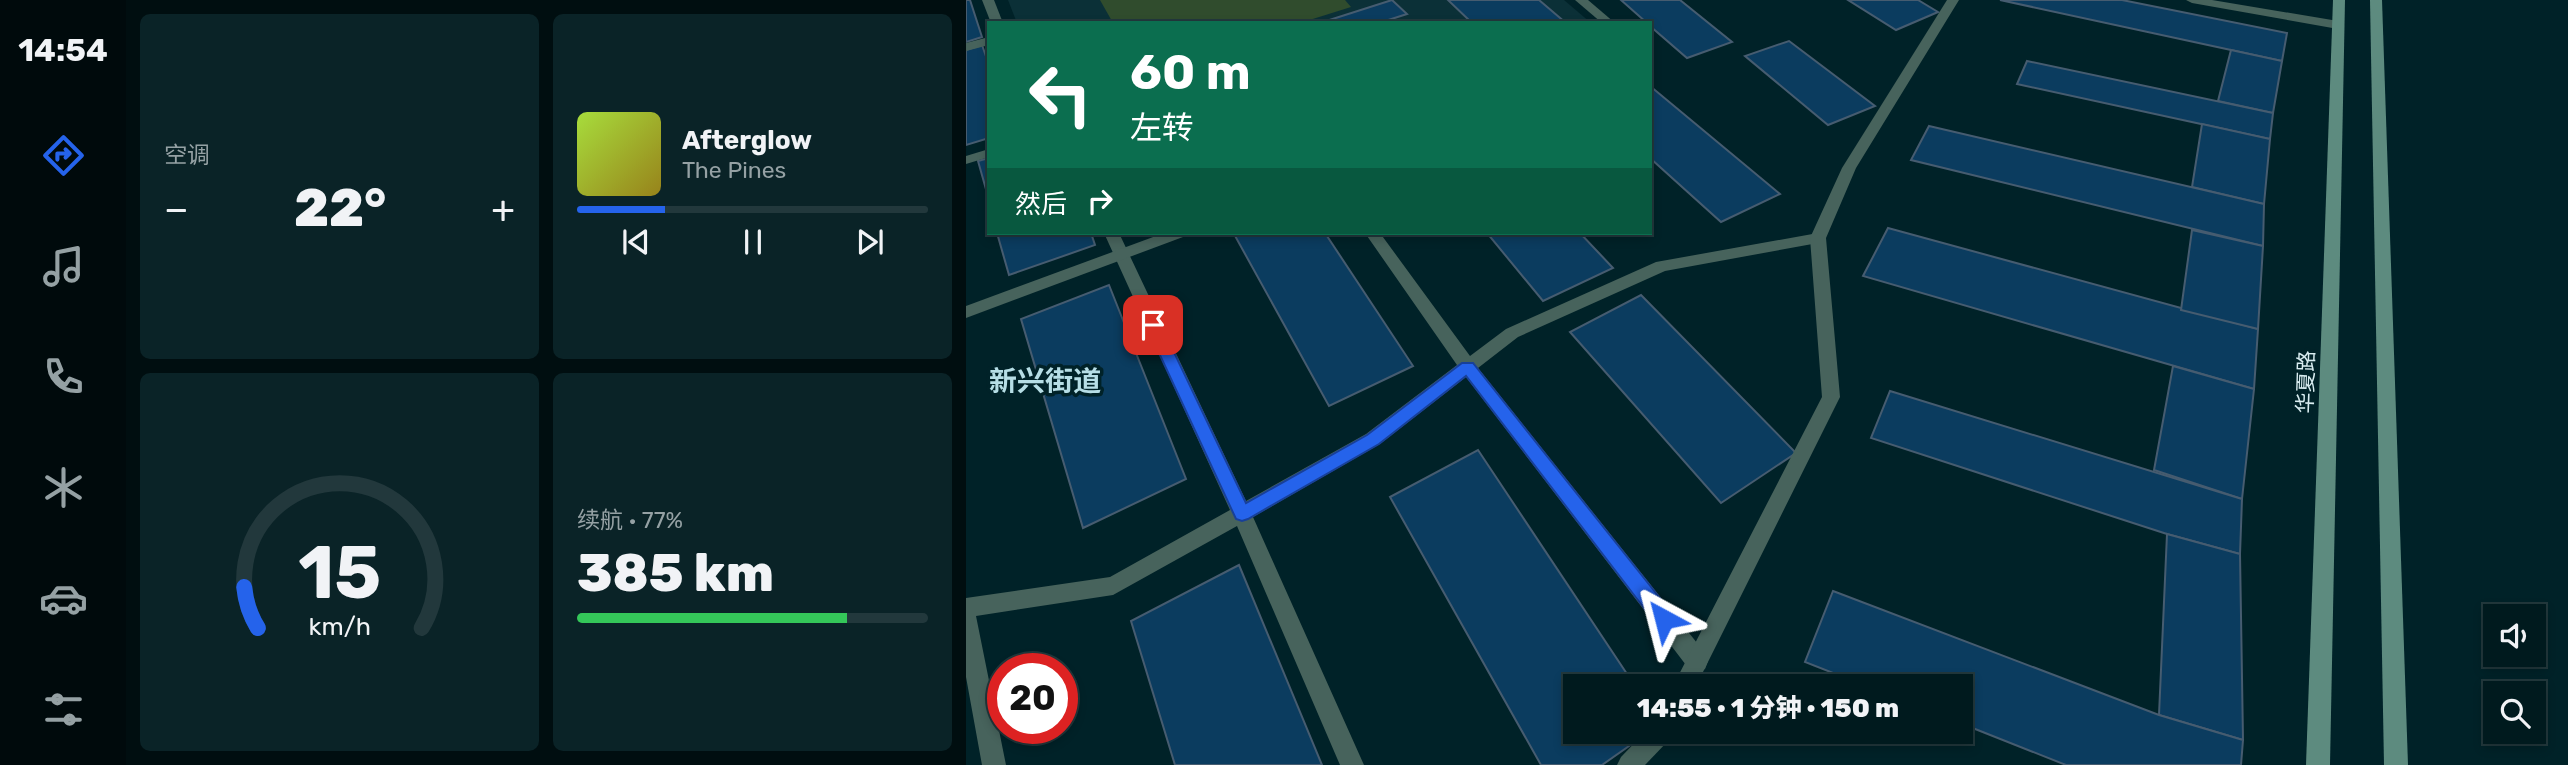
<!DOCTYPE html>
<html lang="zh">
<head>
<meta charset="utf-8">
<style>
	:root { --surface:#001a1e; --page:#0a2327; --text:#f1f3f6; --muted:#95a1a4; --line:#22383c; --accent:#2563eb }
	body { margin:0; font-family:Rubik,"Noto Sans SC",sans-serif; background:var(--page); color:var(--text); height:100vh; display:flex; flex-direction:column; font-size:26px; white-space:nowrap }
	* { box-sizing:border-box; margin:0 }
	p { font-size:23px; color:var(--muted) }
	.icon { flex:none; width:38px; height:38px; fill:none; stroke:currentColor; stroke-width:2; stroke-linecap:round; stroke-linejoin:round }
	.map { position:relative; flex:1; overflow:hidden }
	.panel { display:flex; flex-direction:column; gap:14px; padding:14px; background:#000e10; width:840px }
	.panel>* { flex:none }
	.guide { position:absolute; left:21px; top:21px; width:665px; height:214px; border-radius:0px; box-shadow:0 4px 10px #0003,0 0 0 2px var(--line); background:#0b6e4f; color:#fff; overflow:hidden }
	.tools { position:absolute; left:1517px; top:604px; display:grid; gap:14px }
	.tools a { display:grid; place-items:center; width:63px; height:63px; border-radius:0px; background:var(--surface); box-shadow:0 4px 10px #0003,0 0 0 2px var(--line); font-size:35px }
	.speed { position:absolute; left:21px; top:653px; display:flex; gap:14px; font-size:35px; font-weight:700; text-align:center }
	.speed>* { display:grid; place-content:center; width:91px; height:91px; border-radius:50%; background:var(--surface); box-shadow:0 4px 10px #0003,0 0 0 2px var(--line); line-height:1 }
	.speed .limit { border:10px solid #d22; background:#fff; color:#111 }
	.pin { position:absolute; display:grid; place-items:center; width:60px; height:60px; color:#fff; margin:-30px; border-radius:14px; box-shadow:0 4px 10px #0006 }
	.me { position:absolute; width:77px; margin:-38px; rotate:322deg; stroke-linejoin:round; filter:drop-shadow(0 0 5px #0008) }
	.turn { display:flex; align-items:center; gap:24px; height:147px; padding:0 28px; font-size:32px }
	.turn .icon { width:91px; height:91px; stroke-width:2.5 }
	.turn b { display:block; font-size:49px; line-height:60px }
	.then { display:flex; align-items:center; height:66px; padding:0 28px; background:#0003; gap:14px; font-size:26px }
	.big { font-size:52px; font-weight:800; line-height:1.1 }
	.panel .tile { flex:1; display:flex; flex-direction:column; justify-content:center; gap:10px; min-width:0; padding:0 24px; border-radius:10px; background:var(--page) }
	.panel .dial { align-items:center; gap:0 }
	.dial svg { height:182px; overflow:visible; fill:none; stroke:var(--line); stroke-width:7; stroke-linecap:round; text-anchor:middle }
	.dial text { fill:var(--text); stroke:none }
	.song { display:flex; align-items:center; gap:21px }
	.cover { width:84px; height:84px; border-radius:10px; background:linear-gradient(135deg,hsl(80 70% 55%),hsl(50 70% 35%)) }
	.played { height:7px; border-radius:4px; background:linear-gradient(90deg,var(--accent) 25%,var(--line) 25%) }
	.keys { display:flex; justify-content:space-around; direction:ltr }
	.heat { display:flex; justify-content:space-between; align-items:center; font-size:38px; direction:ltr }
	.charge { height:10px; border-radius:5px; background:linear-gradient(90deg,#34c759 77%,var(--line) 0) }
	.panel .tiles { flex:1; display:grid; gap:14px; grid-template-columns:repeat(2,1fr) }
	.trip { position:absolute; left:597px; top:674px; width:410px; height:70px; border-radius:0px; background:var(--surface); box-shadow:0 4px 10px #0003,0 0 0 2px var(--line); font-weight:800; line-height:70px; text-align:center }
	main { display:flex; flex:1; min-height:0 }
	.tab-bar { display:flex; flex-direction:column; width:126px; justify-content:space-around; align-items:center; background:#000a0c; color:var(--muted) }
	.tab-bar .icon { width:49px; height:49px }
	.tab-bar .selected { color:var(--accent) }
	.tab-bar b { font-size:32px; color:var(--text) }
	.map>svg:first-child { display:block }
	.built { fill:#0b3037 }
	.green { fill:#304c2d }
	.building { fill:#0b3c5f; stroke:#465c70; stroke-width:2 }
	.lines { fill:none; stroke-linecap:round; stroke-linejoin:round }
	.lane { fill:#47635c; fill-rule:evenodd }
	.street { fill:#47635c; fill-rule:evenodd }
	.secondary { fill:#5d8b7f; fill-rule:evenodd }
	.route { fill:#2563eb; stroke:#184099; stroke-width:2 }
	.labels { text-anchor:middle; stroke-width:7; stroke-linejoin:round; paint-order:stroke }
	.street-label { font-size:21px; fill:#d9edf1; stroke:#002228 }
	.district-label { font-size:28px; font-weight:bold; fill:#b6dee6; stroke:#002228 }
</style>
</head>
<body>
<main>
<nav class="tab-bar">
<b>14:54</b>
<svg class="icon selected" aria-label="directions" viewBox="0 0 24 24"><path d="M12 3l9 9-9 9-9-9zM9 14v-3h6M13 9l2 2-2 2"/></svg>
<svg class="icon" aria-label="music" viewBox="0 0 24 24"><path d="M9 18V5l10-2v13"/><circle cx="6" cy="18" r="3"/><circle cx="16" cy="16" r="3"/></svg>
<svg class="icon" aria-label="phone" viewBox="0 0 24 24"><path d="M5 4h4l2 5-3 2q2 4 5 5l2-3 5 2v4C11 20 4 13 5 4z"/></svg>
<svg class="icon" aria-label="climate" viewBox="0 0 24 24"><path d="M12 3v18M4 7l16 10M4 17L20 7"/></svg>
<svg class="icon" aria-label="car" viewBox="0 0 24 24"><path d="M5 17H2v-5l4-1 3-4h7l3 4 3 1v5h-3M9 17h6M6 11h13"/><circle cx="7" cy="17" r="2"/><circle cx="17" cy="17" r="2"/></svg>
<svg class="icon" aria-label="filters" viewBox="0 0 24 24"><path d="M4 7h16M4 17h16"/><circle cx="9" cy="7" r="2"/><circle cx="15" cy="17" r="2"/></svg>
</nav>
<section class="panel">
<div class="tiles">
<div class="tile"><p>空调</p>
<div class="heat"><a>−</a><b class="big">22°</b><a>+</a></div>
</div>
<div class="tile">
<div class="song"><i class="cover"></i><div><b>Afterglow</b><p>The Pines</p></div></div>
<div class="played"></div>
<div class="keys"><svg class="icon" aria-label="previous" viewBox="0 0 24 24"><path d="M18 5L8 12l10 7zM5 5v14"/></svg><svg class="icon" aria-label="pause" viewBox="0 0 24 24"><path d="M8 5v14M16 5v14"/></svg><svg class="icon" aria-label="next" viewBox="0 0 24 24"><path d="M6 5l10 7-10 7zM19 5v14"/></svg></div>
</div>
<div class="tile dial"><svg viewBox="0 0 100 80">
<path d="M14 69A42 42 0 1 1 86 69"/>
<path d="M14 69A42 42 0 0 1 8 51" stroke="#2563eb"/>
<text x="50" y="56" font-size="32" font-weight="700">15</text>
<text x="50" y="72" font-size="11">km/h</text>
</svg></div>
<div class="tile"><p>续航 · 77%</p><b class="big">385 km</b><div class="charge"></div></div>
</div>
</section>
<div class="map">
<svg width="1602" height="765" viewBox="0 0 1602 765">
	<rect width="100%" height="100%" fill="#002228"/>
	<!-- built -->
	<polygon class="built" points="42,0 598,0 625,23 51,23"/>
	<!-- green -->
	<polygon class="green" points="134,0 379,0 385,7 334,23 147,23"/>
	<!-- building -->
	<g class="building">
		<polygon points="0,0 4,0 16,37 0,42"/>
		<polygon points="426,0 441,14 413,23 354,23"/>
		<polygon points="482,0 573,0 600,23 506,23"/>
		<polygon points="655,0 714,0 766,42 721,58 684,26 684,23 681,23"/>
		<polygon points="882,0 952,0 972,12 930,30"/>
		<polygon points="1034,0 1156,0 1321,33 1316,61"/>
		<polygon points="823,41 909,106 862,125 779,56"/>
		<polygon points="16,45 23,65 23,138 0,145 0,50"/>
		<polygon points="1265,50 1316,61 1307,113 1252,101"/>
		<polygon points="1061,61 1307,113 1304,139 1051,84"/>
		<polygon points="684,86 814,194 755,222 684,158"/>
		<polygon points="1236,124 1304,139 1298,204 1226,187"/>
		<polygon points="963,126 1298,204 1297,246 945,160"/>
		<polygon points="23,158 23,200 12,161"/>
		<polygon points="922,228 1292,329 1288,389 897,276"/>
		<polygon points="1226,230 1297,246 1292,329 1215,310"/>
		<polygon points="31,233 125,233 129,245 43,275"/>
		<polygon points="270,233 359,233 447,366 363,406 268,234"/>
		<polygon points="521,233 614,233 647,268 577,301"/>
		<polygon points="143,285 220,479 117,528 55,319"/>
		<polygon points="675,295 830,453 755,503 604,332"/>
		<polygon points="1207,366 1288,389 1276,499 1188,470"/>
		<polygon points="924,391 1276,499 1274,554 1201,534 905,438"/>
		<polygon points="512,450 669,686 609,686 609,732 683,732 636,765 575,765 424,497"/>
		<polygon points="1201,534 1274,554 1277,740 1193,715"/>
		<polygon points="273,565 356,765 209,765 165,621"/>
		<polygon points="867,591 1193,715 1277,740 1275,765 1100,765 994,723 994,686 900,686 839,662"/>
	</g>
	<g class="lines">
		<!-- lane -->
		<g class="lane">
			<polygon points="16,0 28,0 37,23 25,23"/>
			<polygon points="1220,0 1246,0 1372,21 1378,25 1372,29 1226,3"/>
			<polygon points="23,37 23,45 0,51 0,43"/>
			<polygon points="23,149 23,157 0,164 0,156"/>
			<polygon points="138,233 153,233 280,501 400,434 491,365 399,233 414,233 504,356 540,329 690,262 852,233 857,234 860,238 857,242 852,243 699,271 552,337 512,368 739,653 742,661 739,669 731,672 723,669 500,377 414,444 287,517 398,765 374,765 271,526 147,595 10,616 40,765 16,765 0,677 0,598 144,577 264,510"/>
		</g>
		<!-- street -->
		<g class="street">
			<polygon points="609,0 622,0 649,23 636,23"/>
			<polygon points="981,0 993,0 890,168 860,238 874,397 730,686 707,686 856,397 844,238 876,168"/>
			<polygon points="198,233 220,233 217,237 0,318 0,306"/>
			<polygon points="679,732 707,732 703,740 679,765 651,765 655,757"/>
		</g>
		<!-- secondary -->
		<g class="secondary">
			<polygon points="1367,0 1379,0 1364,765 1340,765"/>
			<polygon points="1404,0 1416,0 1442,765 1418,765"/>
		</g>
	</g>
	<!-- route -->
	<polygon class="route" points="187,320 195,325 280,503 401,435 496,363 507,363 705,612 708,619 705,625 698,628 691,625 500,376 413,444 282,519 276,521 270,519 180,325"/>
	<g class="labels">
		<!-- street labels -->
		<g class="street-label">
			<text transform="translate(1340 382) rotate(-88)" y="7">华夏路</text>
		</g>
		<!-- district labels -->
		<g class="district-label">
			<text x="79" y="391">新兴街道</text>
		</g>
	</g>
</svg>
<div class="tools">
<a><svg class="icon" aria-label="sound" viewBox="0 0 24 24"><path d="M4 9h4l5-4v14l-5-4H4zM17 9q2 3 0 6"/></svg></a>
<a><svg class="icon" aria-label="search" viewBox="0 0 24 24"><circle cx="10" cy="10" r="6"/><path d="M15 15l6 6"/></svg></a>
</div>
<div class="speed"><div class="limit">20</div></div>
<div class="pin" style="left:187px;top:325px;background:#d93025"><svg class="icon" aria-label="arrive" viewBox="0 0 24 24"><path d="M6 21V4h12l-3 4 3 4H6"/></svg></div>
<svg class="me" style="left:698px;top:619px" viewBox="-20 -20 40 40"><path d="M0-17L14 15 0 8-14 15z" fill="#2563eb" stroke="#fff" stroke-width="4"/></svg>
<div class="trip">14:55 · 1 分钟 · 150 m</div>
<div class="guide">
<div class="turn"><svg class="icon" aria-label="left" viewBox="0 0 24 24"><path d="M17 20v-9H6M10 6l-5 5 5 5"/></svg><div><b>60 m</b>左转</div></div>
<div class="then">然后<svg class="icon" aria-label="right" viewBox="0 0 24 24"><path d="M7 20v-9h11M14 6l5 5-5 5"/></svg></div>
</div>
</div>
</main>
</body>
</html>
